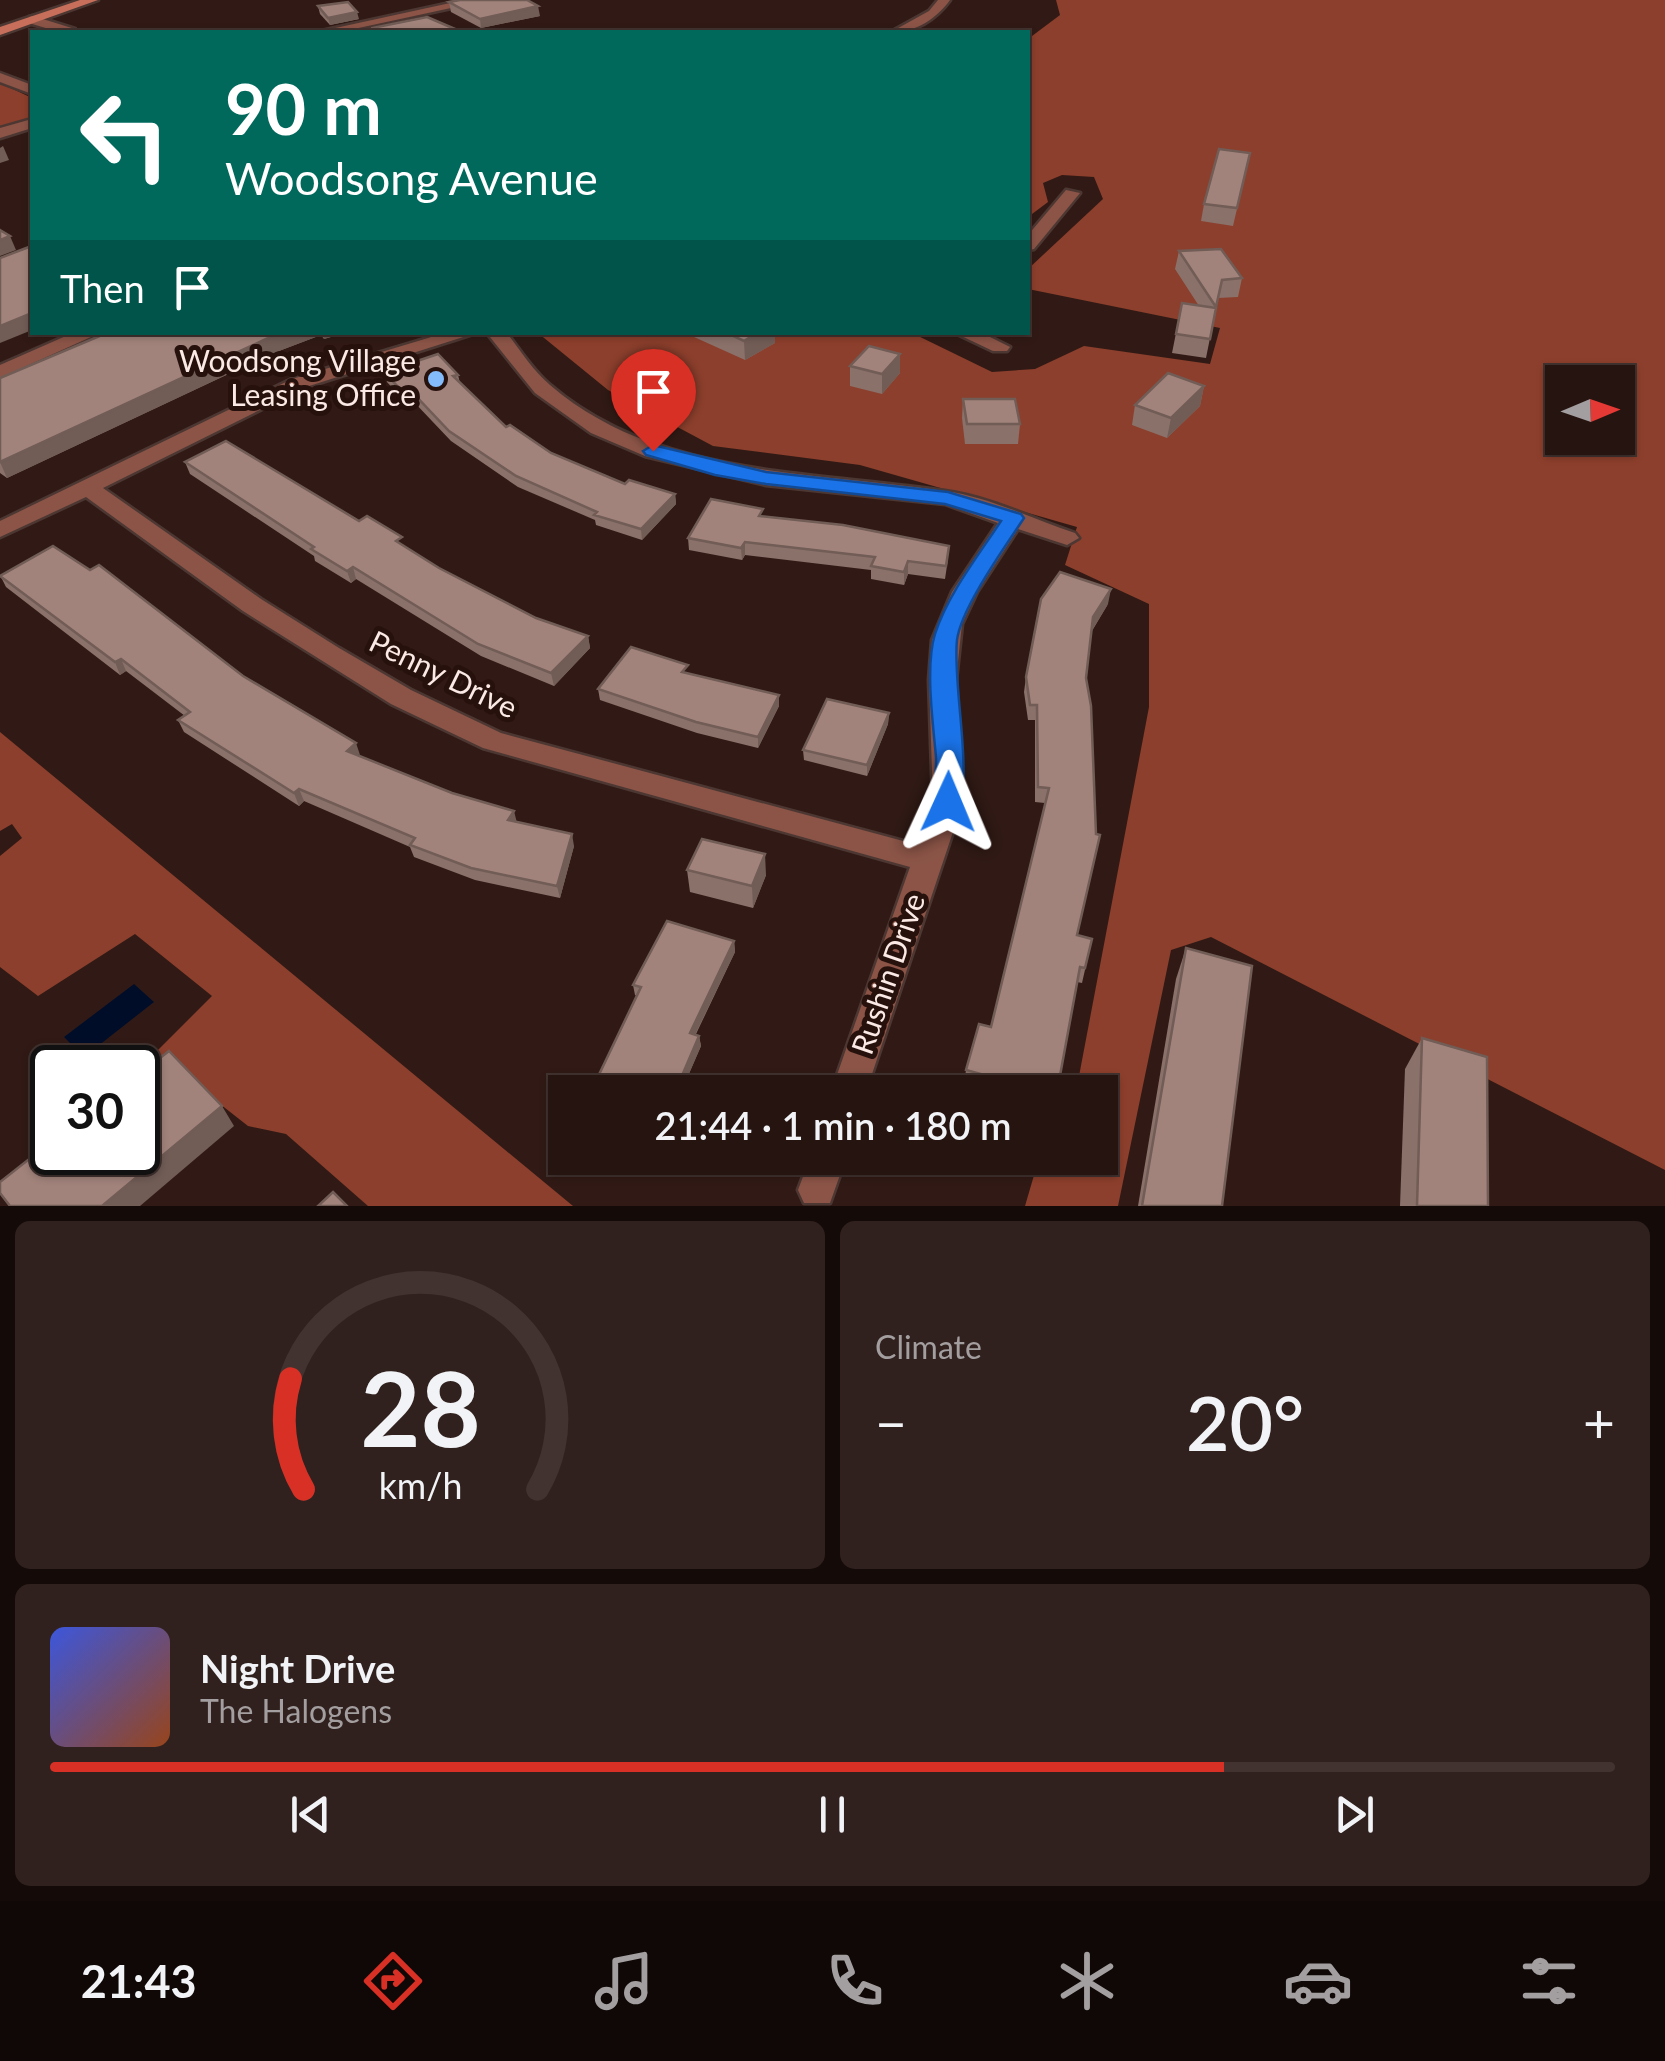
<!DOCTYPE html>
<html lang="en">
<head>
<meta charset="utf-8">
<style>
	:root { --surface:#251410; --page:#31211e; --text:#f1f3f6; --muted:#a39e9f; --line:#423330; --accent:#d93025 }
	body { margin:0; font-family:Lato,sans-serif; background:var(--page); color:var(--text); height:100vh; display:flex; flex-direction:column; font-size:38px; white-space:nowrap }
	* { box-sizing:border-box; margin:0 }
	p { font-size:32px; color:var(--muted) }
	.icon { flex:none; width:55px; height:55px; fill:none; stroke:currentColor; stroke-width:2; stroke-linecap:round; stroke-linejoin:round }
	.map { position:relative; height:1206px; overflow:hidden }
	.drawer { display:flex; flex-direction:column; gap:15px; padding:15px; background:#140b09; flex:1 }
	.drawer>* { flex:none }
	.banner { position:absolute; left:30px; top:30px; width:1000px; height:305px; border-radius:0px; box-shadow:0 2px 8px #0004,0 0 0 2px var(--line); background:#00695c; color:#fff; overflow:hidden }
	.needle { width:65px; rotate:88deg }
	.controls { position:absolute; left:1545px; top:365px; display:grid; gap:20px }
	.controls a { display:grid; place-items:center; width:90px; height:90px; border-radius:0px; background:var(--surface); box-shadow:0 2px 8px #0004,0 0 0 2px var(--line); font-size:50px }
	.speed { position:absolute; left:30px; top:1045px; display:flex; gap:20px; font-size:50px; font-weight:700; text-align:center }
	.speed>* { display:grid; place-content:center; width:130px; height:130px; border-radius:50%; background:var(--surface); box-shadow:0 2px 8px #0004,0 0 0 2px var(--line); line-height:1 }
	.speed .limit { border:5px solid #111; border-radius:15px; background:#fff; color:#111 }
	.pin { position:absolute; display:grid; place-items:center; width:85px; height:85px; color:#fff; margin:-102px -42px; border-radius:50% 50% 50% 0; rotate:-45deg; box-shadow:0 0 10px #0007 }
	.pin .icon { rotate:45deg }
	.me { position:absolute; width:110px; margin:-55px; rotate:1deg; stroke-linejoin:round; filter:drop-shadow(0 0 8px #0008) }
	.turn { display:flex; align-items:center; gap:35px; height:210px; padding:0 30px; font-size:45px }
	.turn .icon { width:130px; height:130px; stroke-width:2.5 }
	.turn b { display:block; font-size:70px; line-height:85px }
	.then { display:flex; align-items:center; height:95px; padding:0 30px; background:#0003; gap:20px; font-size:38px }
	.big { font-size:75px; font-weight:600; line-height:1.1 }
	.drawer .widget { flex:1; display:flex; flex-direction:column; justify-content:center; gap:15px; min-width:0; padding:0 35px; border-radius:15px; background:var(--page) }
	.drawer .dial { align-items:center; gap:0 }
	.dial svg { height:260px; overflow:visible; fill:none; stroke:var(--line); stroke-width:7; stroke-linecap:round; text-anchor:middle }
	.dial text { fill:var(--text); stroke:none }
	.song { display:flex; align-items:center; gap:30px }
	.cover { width:120px; height:120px; border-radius:15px; background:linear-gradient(135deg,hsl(230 70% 55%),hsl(20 70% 35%)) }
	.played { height:10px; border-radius:5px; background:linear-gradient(90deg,var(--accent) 75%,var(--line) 75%) }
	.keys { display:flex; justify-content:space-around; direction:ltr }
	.heat { display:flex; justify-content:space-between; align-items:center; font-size:55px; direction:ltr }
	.drawer .tiles { flex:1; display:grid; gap:15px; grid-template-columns:1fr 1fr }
	.widget:last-child { grid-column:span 2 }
	.trip { position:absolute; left:548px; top:1075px; width:570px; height:100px; border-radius:0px; background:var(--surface); box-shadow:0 2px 8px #0004,0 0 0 2px var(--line); font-weight:600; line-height:100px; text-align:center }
	.tab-bar { display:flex; height:160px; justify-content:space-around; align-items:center; background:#0f0806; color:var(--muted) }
	.tab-bar .icon { width:70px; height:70px }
	.tab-bar .selected { color:var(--accent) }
	.tab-bar b { font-size:45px; color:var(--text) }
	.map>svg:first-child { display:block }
	.forest { fill:#8c3f2c; fill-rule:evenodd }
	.water { fill:#000d29 }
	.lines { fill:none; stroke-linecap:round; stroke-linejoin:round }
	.minor-casing { stroke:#4d3732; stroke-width:5 }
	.secondary-casing { stroke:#4d3732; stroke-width:5 }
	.minor { fill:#8b5447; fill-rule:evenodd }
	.secondary { fill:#c76f5a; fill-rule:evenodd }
	.wall { fill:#8a716a }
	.shaded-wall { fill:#715c56 }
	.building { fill:#a1837b; stroke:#715c56; stroke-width:2.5 }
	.route { fill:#1a73e8; stroke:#114b97; stroke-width:2.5 }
	.poi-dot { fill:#84bcfb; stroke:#27110c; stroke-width:4 }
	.labels { text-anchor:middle; stroke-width:10; stroke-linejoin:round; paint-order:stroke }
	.poi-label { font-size:30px; fill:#fae9e5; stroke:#27110c; text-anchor:end }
	.street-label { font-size:30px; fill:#fae9e5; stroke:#27110c }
</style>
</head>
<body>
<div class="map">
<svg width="1665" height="1206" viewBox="0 0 1665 1206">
	<rect width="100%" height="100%" fill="#311a15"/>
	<!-- forest -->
	<g class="forest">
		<path d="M1056,0H1665V1170L1211,937L1171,950L1118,1206H1025L1037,1165L1044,1158H1100V1092H1076L1149,707V604L1065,565L1077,527L860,465L713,446L608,390L538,333H912L992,372L1035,369L1084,346L1210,364L1220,328L1028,289V269L1103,199L1094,177L1062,175L1043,183L1048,202L1028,217V39L1060,15ZM1562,382H1618V438H1562Z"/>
		<polygon points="0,83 32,98 32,117 0,128"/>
		<polygon points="0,732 573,1206 368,1206 286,1134 248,1126 155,1053 212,996 135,934 38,996 0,967 0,856 22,838 12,824 0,831"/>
	</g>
	<!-- water -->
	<polygon class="water" points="134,984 154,1002 84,1057 64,1037"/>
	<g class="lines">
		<defs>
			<g id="minor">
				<polygon points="464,0 488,0 340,32 317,32"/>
				<path d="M938,0H950C936,19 915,33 891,32L929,11Z"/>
				<polygon points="33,16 75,29 76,32 59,32 29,23 29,17"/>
				<polygon points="0,73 32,85 32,94 0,82"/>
				<polygon points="32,119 32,128 0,138 0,128"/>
				<polygon points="1066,190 1080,193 1034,249 1028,250 1028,235"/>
				<polygon points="75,332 102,332 0,378 0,365"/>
				<path d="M448,332H479L306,387L103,488L261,599L339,648L411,690L501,733L918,845L933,802L929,680L932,640L952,592L998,523L945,504L766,485L645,456L591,433L535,393L486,332H506C520,350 533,371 550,385C658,478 813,471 945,491C989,497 1033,519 1075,533L1079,538L1067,545L1018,529L977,592L962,624L956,680L963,802L866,1092H831L910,867L483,748L391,704L321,660L243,611L86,497L0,537V521L292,379Z"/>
				<polygon points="953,332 980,332 1010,347 1007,351 993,351"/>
				<polygon points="810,1158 846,1158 830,1203 804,1203 798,1190"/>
			</g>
			<polygon id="secondary" points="80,0 98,0 0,35 0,27"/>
		</defs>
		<!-- minor casing -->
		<use href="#minor" class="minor-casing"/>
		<!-- secondary casing -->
		<use href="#secondary" class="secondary-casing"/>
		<!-- minor -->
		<use href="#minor" class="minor"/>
		<!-- secondary -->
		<use href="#secondary" class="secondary"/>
	</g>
	<!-- wall -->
	<g class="wall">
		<polygon points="449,2 540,16 481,28 451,12"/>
		<polygon points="318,6 359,19 330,25 320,14"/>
		<polygon points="1250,153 1233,226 1201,221 1204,204"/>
		<polygon points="1179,251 1242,278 1238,297 1218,298 1206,358 1172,353 1182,303 1199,306 1175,269"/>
		<polygon points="109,332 348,332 324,339 321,335 271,354 7,478 0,473 0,378"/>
		<polygon points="683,332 775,332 775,343 745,360"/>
		<polygon points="900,354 900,373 882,394 850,386 850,366"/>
		<polygon points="384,372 458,375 460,383 506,427 551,453 625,484 675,494 676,504 642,540 596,525 595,520 518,487 451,441 413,401 406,403 387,382"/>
		<polygon points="1204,386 1200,406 1167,438 1132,425 1135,405"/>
		<polygon points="963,399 1020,424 1018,444 965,444 962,418"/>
		<polygon points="185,462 359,521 439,568 536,618 588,636 590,648 554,686 481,656 356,579 351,583 315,561 314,556 190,474"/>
		<polygon points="763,516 948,559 945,579 908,574 904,585 871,579 871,570 745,555 742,560 689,550 688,538"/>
		<polygon points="0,575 243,676 359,756 574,846 560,898 475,880 414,857 410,847 304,801 299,806 184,732 178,720 185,716 126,671 120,675 6,587"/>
		<polygon points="1108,604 1092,631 1086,678 1078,935 1092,939 1082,983 1077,982 1057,1092 993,1092 964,1084 966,1070 991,1027 1045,803 1035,802 1035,720 1028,720 1024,692 1026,677"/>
		<polygon points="688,674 779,695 779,706 758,748 697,733 600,700 598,689"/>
		<polygon points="889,713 888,724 867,776 804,760 803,750"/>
		<polygon points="687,870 766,875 753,908 690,892"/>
		<polygon points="734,941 735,952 696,1034 699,1036 701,1046 681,1092 597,1092 595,1083 637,996 635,995 633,985"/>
		<polygon points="1186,948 1222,1206 1138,1206 1176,979"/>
		<polygon points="1422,1038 1488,1206 1400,1206 1405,1069"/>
	</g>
	<!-- shaded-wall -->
	<g class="shaded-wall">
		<polygon points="538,6 540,16 481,28 480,19"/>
		<polygon points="357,12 359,19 330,25 328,18"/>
		<polygon points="3,146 9,160 0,163 0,148"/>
		<polygon points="10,236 16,250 0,256 0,240"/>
		<polygon points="32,313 32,330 0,343 0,326"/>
		<polygon points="285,332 320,332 321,335 271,354 7,478 0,462 266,339"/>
		<polygon points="322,332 348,332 324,339"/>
		<polygon points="758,332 775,332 775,343 745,360 744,341"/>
		<polygon points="900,354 900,373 882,394 882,374"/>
		<polygon points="1204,386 1200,406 1167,438 1171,418"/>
		<polygon points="411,391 413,401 406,403 404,393"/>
		<polygon points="675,494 676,504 642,540 641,529"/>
		<polygon points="745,542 745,555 742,560 741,548"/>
		<polygon points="908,561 908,574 904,585 904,572"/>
		<polygon points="353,567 356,579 351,583 347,571"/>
		<polygon points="1111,589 1108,604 1091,632 1093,617"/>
		<polygon points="588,636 590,648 554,686 551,673"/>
		<polygon points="121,659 126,671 120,675 115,662"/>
		<polygon points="779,695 779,706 758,748 758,737"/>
		<polygon points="889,713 888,724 867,776 867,765"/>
		<polygon points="356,743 360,755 347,751"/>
		<polygon points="299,789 304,801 299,806 294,793"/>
		<polygon points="514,811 517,823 508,820"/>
		<polygon points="572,834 574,846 560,898 557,886"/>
		<polygon points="765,854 766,875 753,908 752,886"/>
		<polygon points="734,941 735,952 691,1043 690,1033"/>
		<polygon points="699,1036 701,1046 681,1092 675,1092"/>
		<polygon points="222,1106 234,1126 140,1206 102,1206"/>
	</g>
	<!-- building -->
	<g class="building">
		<polygon points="460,0 527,0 538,6 480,19 449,2"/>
		<polygon points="348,2 357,12 328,18 318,6"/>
		<polygon points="427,17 462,32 370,32 372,28"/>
		<polygon points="1219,149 1250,153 1237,208 1204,204"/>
		<polygon points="0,230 10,236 0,240"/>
		<polygon points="29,247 32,249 32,313 0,326 0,258"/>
		<polygon points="1221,249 1242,278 1222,280 1216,307 1179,251"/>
		<polygon points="1182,303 1216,308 1210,339 1176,334"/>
		<polygon points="109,332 285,332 266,339 0,462 0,378"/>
		<polygon points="725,332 758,332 744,341"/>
		<polygon points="869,346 900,354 882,374 850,366"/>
		<polygon points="438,354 458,375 453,376 506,427 510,425 551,453 625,484 629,480 675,494 641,529 594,515 597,512 516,476 449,431 411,391 404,393 384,372"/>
		<polygon points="1168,373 1204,386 1171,418 1135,405"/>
		<polygon points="963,399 1015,399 1020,424 967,424"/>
		<polygon points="226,441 359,521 367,516 402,537 396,541 439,568 536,618 588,636 551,673 478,644 353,567 347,571 311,549 314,547 185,462"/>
		<polygon points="711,499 763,509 759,516 843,525 949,546 946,566 908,561 904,572 871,566 875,557 745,542 741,548 688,538"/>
		<polygon points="53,546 90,570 99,565 243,676 356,743 347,751 452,793 514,811 508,820 572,834 557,886 471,868 410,845 415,838 299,789 294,793 178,720 190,712 121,659 115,662 0,576"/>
		<polygon points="1060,572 1111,589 1093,617 1086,678 1091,706 1096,834 1100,835 1077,935 1092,939 1085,968 1080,967 1057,1092 1046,1092 966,1070 979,1024 991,1027 1049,788 1038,787 1037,705 1030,705 1026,677 1041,599"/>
		<polygon points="631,647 688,665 682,672 779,695 758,737 696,722 598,689"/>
		<polygon points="827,699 889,713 867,765 803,750"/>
		<polygon points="702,839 765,854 752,886 687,870"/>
		<polygon points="667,921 734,941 690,1033 699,1036 675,1092 629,1092 595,1083 641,987 633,985"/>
		<polygon points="1186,948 1252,966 1222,1206 1142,1206"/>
		<polygon points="1422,1038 1487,1057 1488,1206 1417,1206"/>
		<polygon points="169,1051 222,1106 102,1206 10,1206 0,1193 0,1182 52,1141 52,1152 138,1152 138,1075"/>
		<polygon points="333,1192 347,1206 318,1206"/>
	</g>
	<!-- route -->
	<path class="route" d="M653,445L766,472L948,492L1021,514L1024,518C1005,547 961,608 957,640C952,683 974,778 957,810H938C931,796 937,773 936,757C933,723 925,666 935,634C948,594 978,556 1001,521L945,504L766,484L715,475L646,455L643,451Z"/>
	<!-- markers -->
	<circle class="poi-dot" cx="436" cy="379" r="10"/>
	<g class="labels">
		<!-- poi labels -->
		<g class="poi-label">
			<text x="416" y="372">Woodsong Village<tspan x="416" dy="34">Leasing Office</tspan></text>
		</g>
		<!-- street labels -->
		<g class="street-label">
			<text transform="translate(443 675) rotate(26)" y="10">Penny Drive</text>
			<text transform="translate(889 974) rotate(-71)" y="10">Rushin Drive</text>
		</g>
	</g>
</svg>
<div class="controls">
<a><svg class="needle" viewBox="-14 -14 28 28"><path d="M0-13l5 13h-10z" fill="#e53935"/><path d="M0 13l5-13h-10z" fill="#a39e9f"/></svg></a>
</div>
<div class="speed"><div class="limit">30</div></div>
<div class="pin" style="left:653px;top:451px;background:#d93025"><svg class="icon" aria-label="arrive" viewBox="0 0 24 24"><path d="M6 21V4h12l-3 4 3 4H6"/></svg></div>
<svg class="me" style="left:948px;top:802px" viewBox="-20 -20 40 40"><path d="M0-17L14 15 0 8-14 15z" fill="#1a73e8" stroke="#fff" stroke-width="4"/></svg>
<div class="trip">21:44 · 1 min · 180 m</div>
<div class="banner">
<div class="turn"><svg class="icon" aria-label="left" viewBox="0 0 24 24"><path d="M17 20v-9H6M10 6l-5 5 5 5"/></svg><div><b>90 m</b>Woodsong Avenue</div></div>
<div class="then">Then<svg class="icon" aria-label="arrive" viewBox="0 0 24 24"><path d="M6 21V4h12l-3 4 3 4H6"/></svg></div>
</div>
</div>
<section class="drawer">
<div class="tiles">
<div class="widget dial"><svg viewBox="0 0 100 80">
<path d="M14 69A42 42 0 1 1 86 69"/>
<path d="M14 69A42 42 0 0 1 10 35" stroke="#d93025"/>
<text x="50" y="56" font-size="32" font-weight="700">28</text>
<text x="50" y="72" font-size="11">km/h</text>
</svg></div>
<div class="widget"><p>Climate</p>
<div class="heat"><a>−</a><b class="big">20°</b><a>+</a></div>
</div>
<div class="widget">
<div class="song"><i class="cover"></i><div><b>Night Drive</b><p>The Halogens</p></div></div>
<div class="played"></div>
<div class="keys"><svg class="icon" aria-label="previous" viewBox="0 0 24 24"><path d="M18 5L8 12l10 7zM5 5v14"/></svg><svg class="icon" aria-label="pause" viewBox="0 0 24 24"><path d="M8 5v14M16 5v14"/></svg><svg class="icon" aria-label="next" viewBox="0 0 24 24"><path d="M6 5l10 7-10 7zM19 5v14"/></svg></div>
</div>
</div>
</section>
<nav class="tab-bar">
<b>21:43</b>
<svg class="icon selected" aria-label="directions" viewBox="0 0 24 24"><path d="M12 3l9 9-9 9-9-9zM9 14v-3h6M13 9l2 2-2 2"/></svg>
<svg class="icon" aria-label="music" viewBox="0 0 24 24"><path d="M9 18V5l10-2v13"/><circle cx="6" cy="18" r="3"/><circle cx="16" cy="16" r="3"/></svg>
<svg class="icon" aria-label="phone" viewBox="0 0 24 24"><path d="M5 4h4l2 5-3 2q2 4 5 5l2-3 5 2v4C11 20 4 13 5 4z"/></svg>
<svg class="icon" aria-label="climate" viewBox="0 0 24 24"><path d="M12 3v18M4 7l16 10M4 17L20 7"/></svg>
<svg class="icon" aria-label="car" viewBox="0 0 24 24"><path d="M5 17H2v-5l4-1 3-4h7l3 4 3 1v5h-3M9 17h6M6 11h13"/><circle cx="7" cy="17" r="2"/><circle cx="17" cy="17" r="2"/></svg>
<svg class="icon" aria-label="filters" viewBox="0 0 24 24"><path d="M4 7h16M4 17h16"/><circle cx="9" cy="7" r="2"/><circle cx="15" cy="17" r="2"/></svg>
</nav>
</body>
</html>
